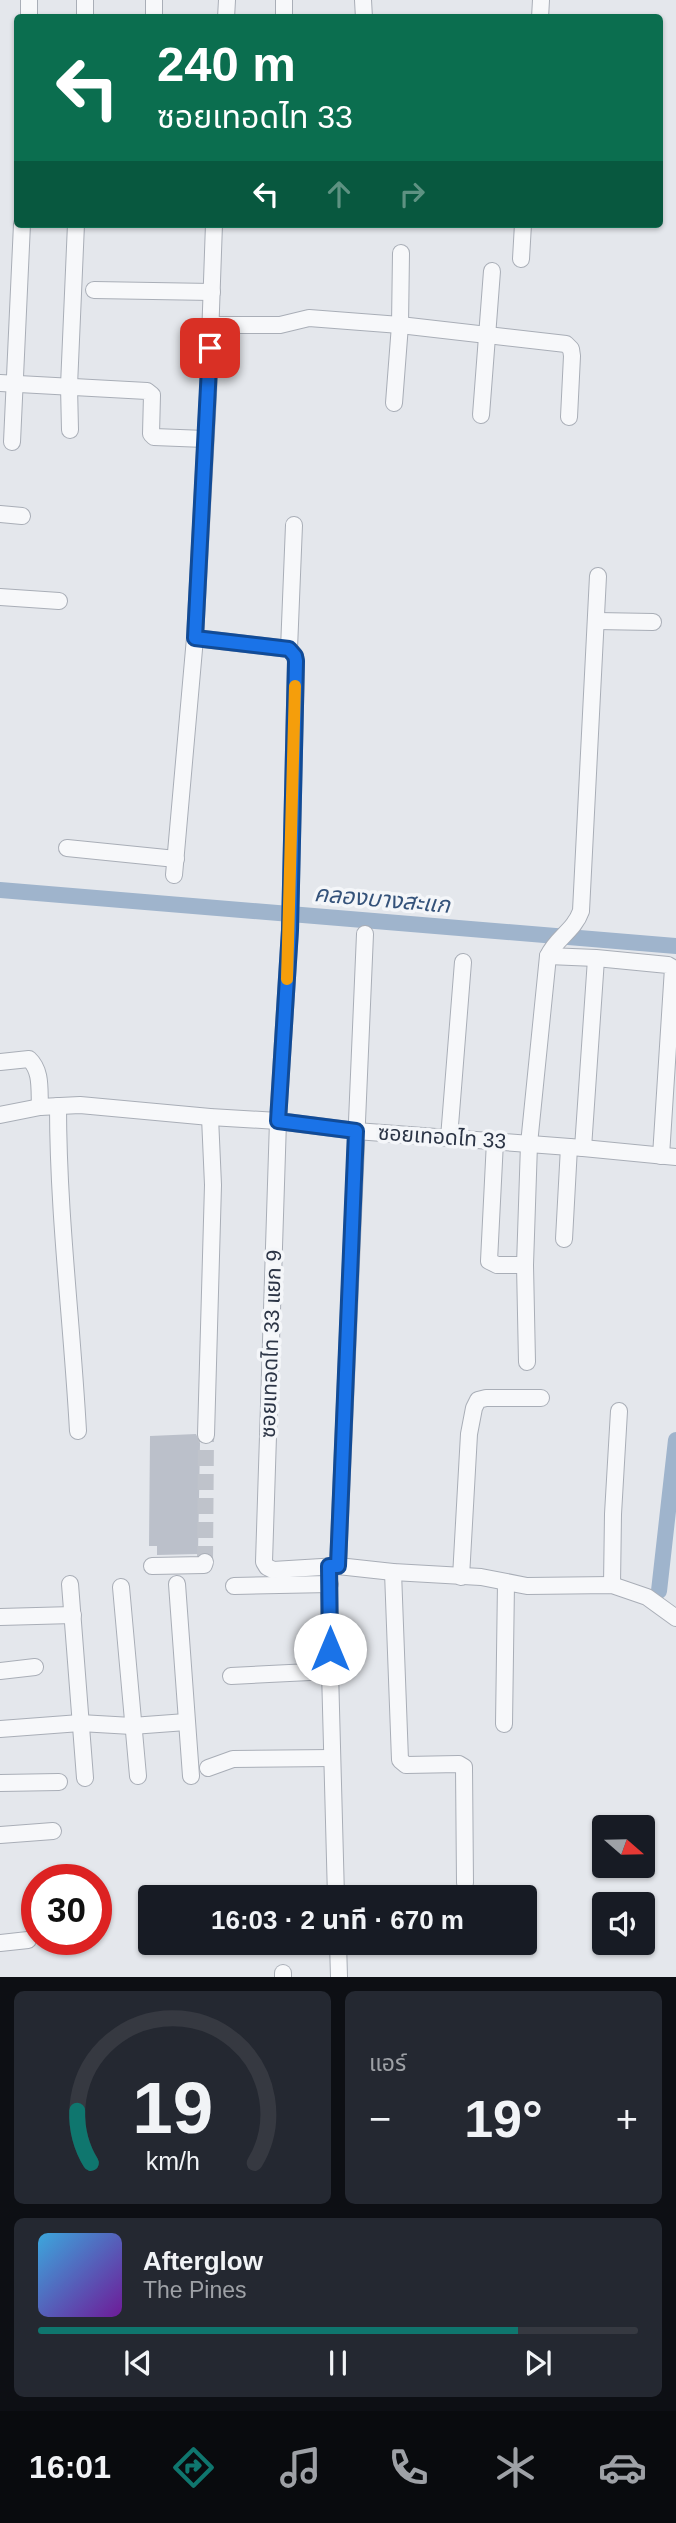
<!DOCTYPE html>
<html lang="th">
<head>
<meta charset="utf-8">
<style>
	:root { --surface:#171b24; --page:#242831; --text:#f1f3f6; --muted:#9ea1a6; --line:#363941; --accent:#0f766e }
	body { margin:0; font-family:Helvetica,"Noto Sans Thai",sans-serif; background:var(--page); color:var(--text); height:100vh; display:flex; flex-direction:column; font-size:26px; white-space:nowrap }
	* { box-sizing:border-box; margin:0 }
	p { font-size:23px; color:var(--muted) }
	.icon { flex:none; width:38px; height:38px; fill:none; stroke:currentColor; stroke-width:2; stroke-linecap:round; stroke-linejoin:round }
	.map { position:relative; height:1977px; overflow:hidden }
	.sheet { display:flex; flex-direction:column; gap:14px; padding:14px; background:#0d0f14; flex:1 }
	.sheet>* { flex:none }
	.hud { position:absolute; left:14px; top:14px; width:649px; height:214px; border-radius:7px; box-shadow:0 2px 5px #0004; background:#0b6e4f; color:#fff; overflow:hidden }
	.needle { width:46px; rotate:110deg }
	.fabs { position:absolute; left:592px; top:1815px; display:grid; gap:14px }
	.fabs a { display:grid; place-items:center; width:63px; height:63px; border-radius:7px; background:var(--surface); box-shadow:0 2px 5px #0004; font-size:35px }
	.speed { position:absolute; left:21px; top:1864px; display:flex; gap:14px; font-size:35px; font-weight:700; text-align:center }
	.speed>* { display:grid; place-content:center; width:91px; height:91px; border-radius:50%; background:var(--surface); box-shadow:0 2px 5px #0004; line-height:1 }
	.speed .limit { border:10px solid #d22; background:#fff; color:#111 }
	.pin { position:absolute; display:grid; place-items:center; width:60px; height:60px; color:#fff; margin:-30px; border-radius:14px; box-shadow:0 4px 10px #0006 }
	.me { position:absolute; width:77px; margin:-38px; rotate:0deg; stroke-linejoin:round; filter:drop-shadow(0 0 5px #0008) }
	.turn { display:flex; align-items:center; gap:24px; height:147px; padding:0 28px; font-size:32px }
	.turn .icon { width:91px; height:91px; stroke-width:2.5 }
	.turn b { display:block; font-size:49px; line-height:60px }
	.lanes { display:flex; align-items:center; height:66px; padding:0 28px; background:#0003; justify-content:center; gap:35px; direction:ltr }
	.lanes .off { opacity:.35 }
	.big { font-size:52px; font-weight:700; line-height:1.1 }
	.sheet .tile { flex:1; display:flex; flex-direction:column; justify-content:center; gap:10px; min-width:0; padding:0 24px; border-radius:10px; background:var(--page) }
	.sheet .dial { align-items:center; gap:0 }
	.dial svg { height:182px; overflow:visible; fill:none; stroke:var(--line); stroke-width:7; stroke-linecap:round; text-anchor:middle }
	.dial text { fill:var(--text); stroke:none }
	.song { display:flex; align-items:center; gap:21px }
	.cover { width:84px; height:84px; border-radius:10px; background:linear-gradient(135deg,hsl(200 70% 55%),hsl(280 70% 35%)) }
	.played { height:7px; border-radius:4px; background:linear-gradient(90deg,var(--accent) 80%,var(--line) 80%) }
	.keys { display:flex; justify-content:space-around; direction:ltr }
	.heat { display:flex; justify-content:space-between; align-items:center; font-size:38px; direction:ltr }
	.sheet .tiles { flex:1; display:grid; gap:14px; grid-template-columns:1fr 1fr }
	.tile:last-child { grid-column:span 2 }
	.trip { position:absolute; left:138px; top:1885px; width:399px; height:70px; border-radius:7px; background:var(--surface); box-shadow:0 2px 5px #0004; font-weight:700; line-height:70px; text-align:center }
	.tab-bar { display:flex; height:112px; justify-content:space-around; align-items:center; background:#090b0e; color:var(--muted) }
	.tab-bar .icon { width:49px; height:49px }
	.tab-bar .active { color:var(--accent) }
	.tab-bar b { font-size:32px; color:var(--text) }
	.map>svg:first-child { display:block }
	.lines { fill:none; stroke-linecap:round; stroke-linejoin:round }
	.canal { stroke:#9fb4cc; stroke-width:16 }
	.building { fill:#bbc0ca }
	.minor-tunnel { stroke:#bfc3cb; stroke-width:16; stroke-dasharray:16 8; stroke-linecap:butt }
	.minor-casing { stroke:#a9aeb7; stroke-width:18 }
	.minor { stroke:#f7f8fa; stroke-width:16 }
	.route-casing { stroke:#114b97; stroke-width:18 }
	.route { stroke:#1a73e8; stroke-width:12 }
	.slow { stroke:#f59e0b; stroke-width:12 }
	.labels { text-anchor:middle; stroke-width:7; stroke-linejoin:round; paint-order:stroke }
	.street-label { font-size:21px; fill:#2b3445; stroke:#f4f6f9 }
	.water-label { font-size:23px; font-style:italic; fill:#34527a; stroke:#f4f6f9 }
</style>
</head>
<body>
<div class="map">
<svg width="676" height="1977" viewBox="0 0 676 1977">
	<rect width="100%" height="100%" fill="#e4e7ec"/>
	<g class="lines">
		<!-- canal -->
		<g class="canal">
			<polyline points="0,890 676,946"/>
			<polyline points="659,1591 676,1440"/>
		</g>
	</g>
	<!-- building -->
	<polygon class="building" points="196,1434 200,1443 198,1554 157,1555 157,1546 149,1546 150,1436"/>
	<g class="lines">
		<!-- minor-tunnel -->
		<polyline class="minor-tunnel" points="205,1562 206,1435"/>
		<defs>
			<g id="minor">
				<polyline points="363,0 364,18"/>
				<polyline points="29,18 29,0"/>
				<polyline points="85,18 85,0"/>
				<polyline points="154,18 154,0"/>
				<polyline points="226,18 227,0"/>
				<polyline points="284,18 284,0"/>
				<polyline points="540,18 541,0"/>
				<polyline points="521,259 523,224"/>
				<polyline points="94,290 212,292"/>
				<polyline points="211,325 280,325 309,318 400,325 566,344 571,349 572,356 569,417"/>
				<polyline points="0,383 147,391 152,395 151,434 154,437 205,439"/>
				<polyline points="394,403 400,325 401,253"/>
				<polyline points="481,415 492,271"/>
				<polyline points="70,430 69,386 76,224"/>
				<polyline points="12,442 22,224"/>
				<polyline points="0,514 22,516"/>
				<polyline points="0,597 59,601"/>
				<polyline points="597,621 653,622"/>
				<polyline points="195,638 289,649 295,656 296,661 290,930 278,1121 264,1562 267,1567 273,1570 338,1566 393,1572 481,1577 527,1586 612,1585 647,1597 676,1618"/>
				<polyline points="289,649 294,525"/>
				<polyline points="67,848 176,859"/>
				<polyline points="174,875 195,638 208,395 214,224"/>
				<polyline points="548,956 596,958 668,965 673,968 661,1156"/>
				<path d="M0,1062L29,1059C42,1071 39,1090 40,1107"/>
				<path d="M58,1106C58,1214 72,1322 78,1431"/>
				<polyline points="0,1115 40,1107 80,1105 210,1117 278,1121 356,1131 583,1148 676,1157"/>
				<polyline points="449,1138 463,962"/>
				<polyline points="495,1141 489,1261 497,1265 525,1265"/>
				<polyline points="583,1148 596,959"/>
				<polyline points="564,1239 569,1147"/>
				<path d="M527,1362L525,1265L529,1144L548,956C556,938 574,931 581,911L598,576"/>
				<polyline points="206,1435 213,1185 210,1117"/>
				<polyline points="152,1566 204,1565 205,1562"/>
				<polyline points="329,1566 330,1671 336,1897"/>
				<polyline points="338,1566 365,934"/>
				<polyline points="393,1572 400,1760 406,1765 459,1764 464,1767 465,1883"/>
				<polyline points="461,1577 469,1434 474,1408 478,1400 486,1398 541,1398"/>
				<polyline points="70,1584 85,1778"/>
				<polyline points="177,1584 191,1776"/>
				<polyline points="612,1585 613,1514 619,1411"/>
				<polyline points="234,1586 330,1584"/>
				<polyline points="121,1587 138,1776"/>
				<polyline points="0,1617 73,1615"/>
				<polyline points="0,1671 35,1667"/>
				<polyline points="231,1676 330,1671"/>
				<polyline points="504,1724 506,1583"/>
				<polyline points="0,1729 80,1723 132,1726 186,1722"/>
				<polyline points="208,1768 233,1759 332,1758"/>
				<polyline points="0,1783 59,1782"/>
				<polyline points="0,1835 53,1831"/>
				<polyline points="338,1942 339,1977"/>
				<polyline points="0,1943 28,1940"/>
				<polyline points="283,1973 283,1977"/>
			</g>
		</defs>
		<!-- minor casing -->
		<use href="#minor" class="minor-casing"/>
		<!-- minor -->
		<use href="#minor" class="minor"/>
	</g>
	<g class="lines">
		<defs>
			<polyline id="route" points="210,348 195,638 289,649 295,656 296,661 290,930 278,1121 356,1131 338,1566 329,1566 330,1649"/>
		</defs>
		<!-- route casing -->
		<use href="#route" class="route-casing"/>
		<!-- route -->
		<use href="#route" class="route"/>
		<!-- slow -->
		<polyline class="slow" points="287,979 295,686"/>
	</g>
	<g class="labels">
		<!-- street labels -->
		<g class="street-label">
			<text transform="translate(442 1137) rotate(4)" y="7">ซอยเทอดไท 33</text>
			<text transform="translate(271 1344) rotate(-88)" y="7">ซอยเทอดไท 33 แยก 9</text>
		</g>
		<!-- water labels -->
		<g class="water-label">
			<text transform="translate(382 899) rotate(5)" y="8">คลองบางสะแก</text>
		</g>
	</g>
</svg>
<div class="fabs">
<a><svg class="needle" viewBox="-14 -14 28 28"><path d="M0-13l5 13h-10z" fill="#e53935"/><path d="M0 13l5-13h-10z" fill="#9ea1a6"/></svg></a>
<a><svg class="icon" aria-label="sound" viewBox="0 0 24 24"><path d="M4 9h4l5-4v14l-5-4H4zM17 9q2 3 0 6"/></svg></a>
</div>
<div class="speed"><div class="limit">30</div></div>
<div class="pin" style="left:210px;top:348px;background:#d93025"><svg class="icon" aria-label="arrive" viewBox="0 0 24 24"><path d="M6 21V4h12l-3 4 3 4H6"/></svg></div>
<svg class="me" style="left:330px;top:1649px" viewBox="-20 -20 40 40"><circle r="19" fill="#fff"/><path d="M0-13L10 11 0 6-10 11z" fill="#1a73e8"/></svg>
<div class="trip">16:03 · 2 นาที · 670 m</div>
<div class="hud">
<div class="turn"><svg class="icon" aria-label="left" viewBox="0 0 24 24"><path d="M17 20v-9H6M10 6l-5 5 5 5"/></svg><div><b>240 m</b>ซอยเทอดไท 33</div></div>
<div class="lanes"><svg class="icon" aria-label="left" viewBox="0 0 24 24"><path d="M17 20v-9H6M10 6l-5 5 5 5"/></svg><svg class="icon off" aria-label="ahead" viewBox="0 0 24 24"><path d="M12 20V5M6 11l6-6 6 6"/></svg><svg class="icon off" aria-label="right" viewBox="0 0 24 24"><path d="M7 20v-9h11M14 6l5 5-5 5"/></svg></div>
</div>
</div>
<section class="sheet">
<div class="tiles">
<div class="tile dial"><svg viewBox="0 0 100 80">
<path d="M14 69A42 42 0 1 1 86 69"/>
<path d="M14 69A42 42 0 0 1 8 46" stroke="#0f766e"/>
<text x="50" y="56" font-size="32" font-weight="700">19</text>
<text x="50" y="72" font-size="11">km/h</text>
</svg></div>
<div class="tile"><p>แอร์</p>
<div class="heat"><a>−</a><b class="big">19°</b><a>+</a></div>
</div>
<div class="tile">
<div class="song"><i class="cover"></i><div><b>Afterglow</b><p>The Pines</p></div></div>
<div class="played"></div>
<div class="keys"><svg class="icon" aria-label="previous" viewBox="0 0 24 24"><path d="M18 5L8 12l10 7zM5 5v14"/></svg><svg class="icon" aria-label="pause" viewBox="0 0 24 24"><path d="M8 5v14M16 5v14"/></svg><svg class="icon" aria-label="next" viewBox="0 0 24 24"><path d="M6 5l10 7-10 7zM19 5v14"/></svg></div>
</div>
</div>
</section>
<nav class="tab-bar">
<b>16:01</b>
<svg class="icon active" aria-label="directions" viewBox="0 0 24 24"><path d="M12 3l9 9-9 9-9-9zM9 14v-3h6M13 9l2 2-2 2"/></svg>
<svg class="icon" aria-label="music" viewBox="0 0 24 24"><path d="M9 18V5l10-2v13"/><circle cx="6" cy="18" r="3"/><circle cx="16" cy="16" r="3"/></svg>
<svg class="icon" aria-label="phone" viewBox="0 0 24 24"><path d="M5 4h4l2 5-3 2q2 4 5 5l2-3 5 2v4C11 20 4 13 5 4z"/></svg>
<svg class="icon" aria-label="climate" viewBox="0 0 24 24"><path d="M12 3v18M4 7l16 10M4 17L20 7"/></svg>
<svg class="icon" aria-label="car" viewBox="0 0 24 24"><path d="M5 17H2v-5l4-1 3-4h7l3 4 3 1v5h-3M9 17h6M6 11h13"/><circle cx="7" cy="17" r="2"/><circle cx="17" cy="17" r="2"/></svg>
</nav>
</body>
</html>
